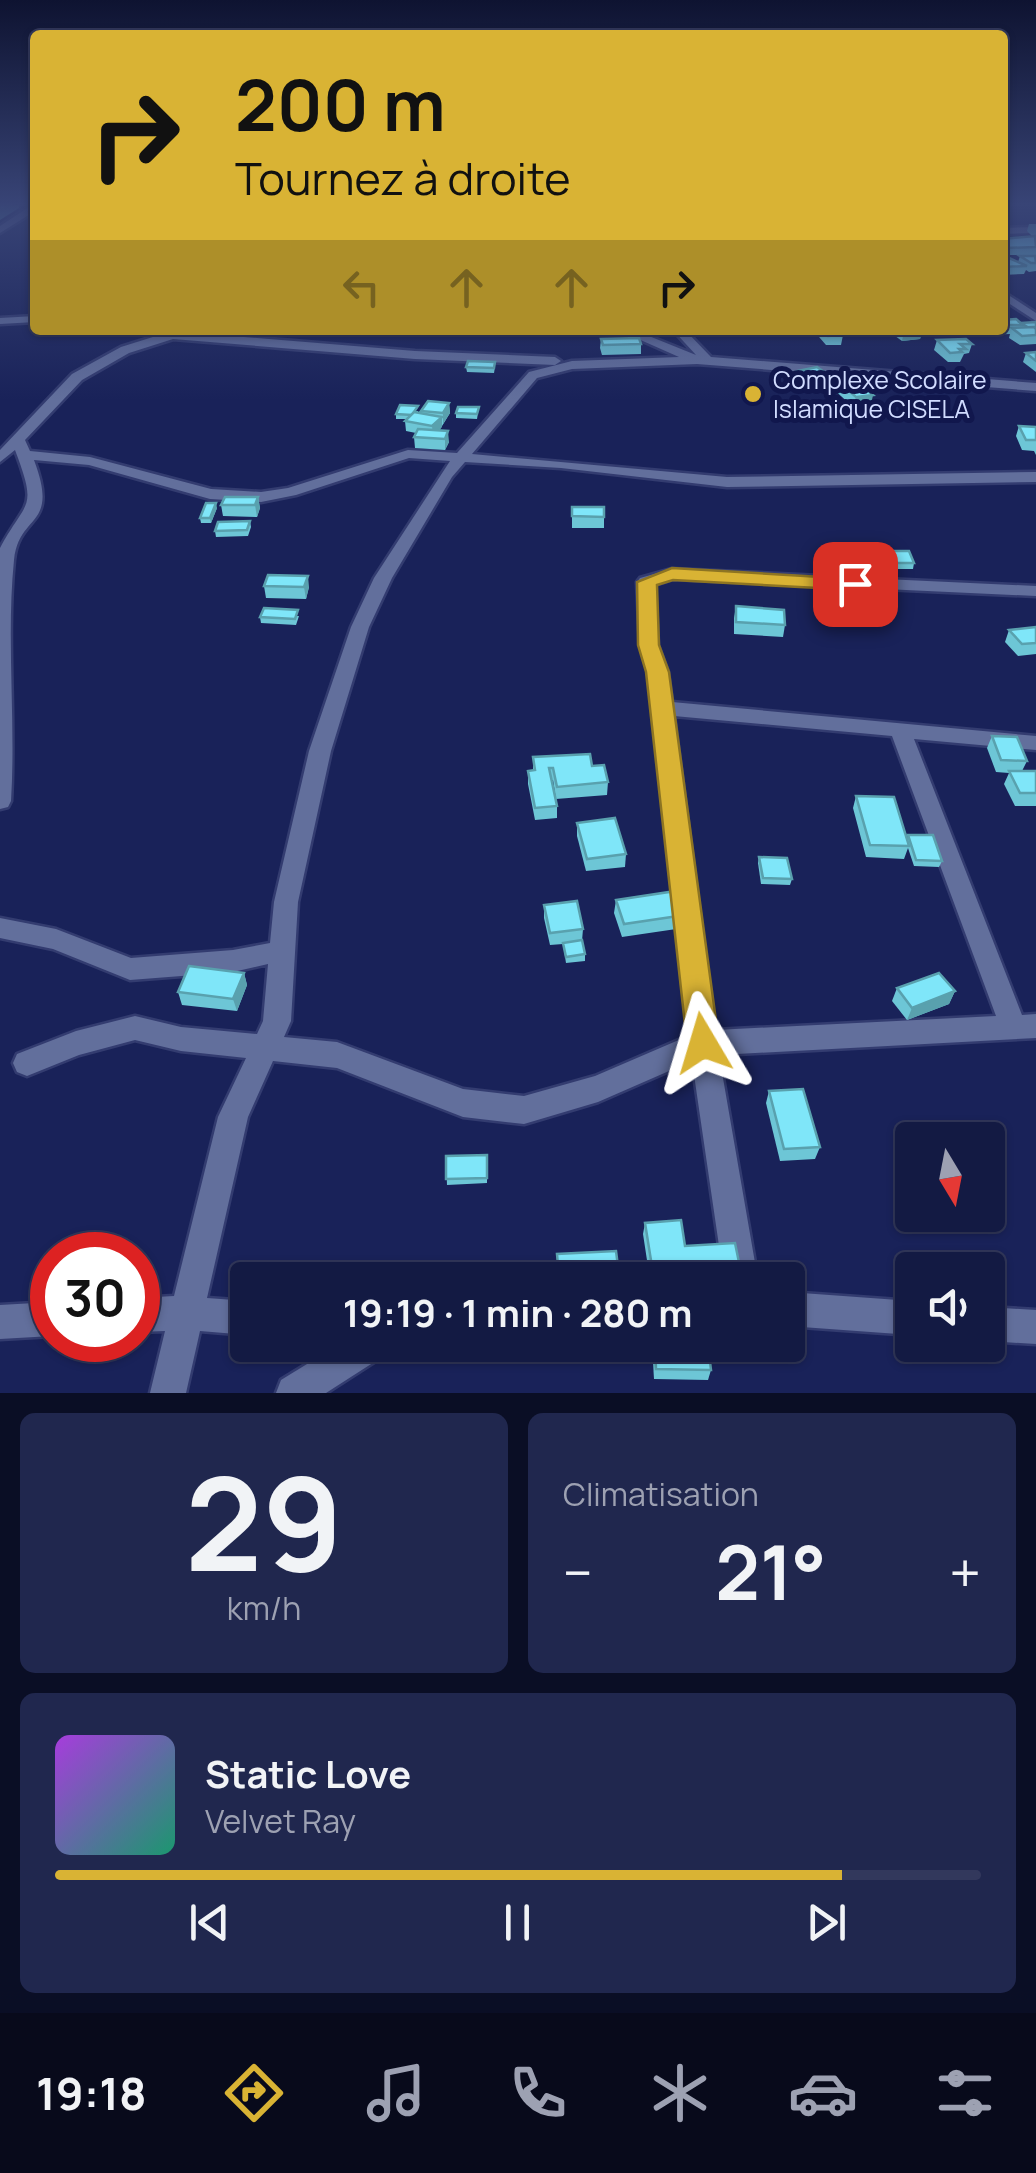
<!DOCTYPE html>
<html lang="fr">
<head>
<meta charset="utf-8">
<style>
	:root { --surface:#131a43; --page:#20274e; --text:#f1f3f6; --muted:#9da1b2; --line:#32385c; --accent:#d9b334 }
	body { margin:0; font-family:Manrope,sans-serif; background:var(--page); color:var(--text); height:100vh; display:flex; flex-direction:column; font-size:38px; white-space:nowrap }
	* { box-sizing:border-box; margin:0 }
	p { font-size:32px; color:var(--muted) }
	.icon { flex:none; width:55px; height:55px; fill:none; stroke:currentColor; stroke-width:2; stroke-linecap:round; stroke-linejoin:round }
	.map { position:relative; height:1393px; overflow:hidden }
	.side { display:flex; flex-direction:column; gap:20px; padding:20px; background:#0a0e25; flex:1 }
	.side>* { flex:none }
	.guide { position:absolute; left:30px; top:30px; width:978px; height:305px; border-radius:10px; box-shadow:0 2px 8px #0004,0 0 0 2px var(--line); background:#d9b334; color:#111; overflow:hidden }
	.needle { width:65px; rotate:170deg }
	.buttons { position:absolute; left:895px; top:1122px; display:grid; gap:20px }
	.buttons a { display:grid; place-items:center; width:110px; height:110px; border-radius:10px; background:var(--surface); box-shadow:0 2px 8px #0004,0 0 0 2px var(--line); font-size:50px }
	.speed { position:absolute; left:30px; top:1232px; display:flex; gap:20px; font-size:50px; font-weight:700; text-align:center }
	.speed>* { display:grid; place-content:center; width:130px; height:130px; border-radius:50%; background:var(--surface); box-shadow:0 2px 8px #0004,0 0 0 2px var(--line); line-height:1 }
	.speed .limit { border:15px solid #d22; background:#fff; color:#111 }
	.pin { position:absolute; display:grid; place-items:center; width:85px; height:85px; color:#fff; margin:-42px; border-radius:20px; box-shadow:0 5px 15px #0006 }
	.me { position:absolute; width:110px; margin:-55px; rotate:353deg; stroke-linejoin:round; filter:drop-shadow(0 0 8px #0008) }
	.turn { display:flex; align-items:center; gap:35px; height:210px; padding:0 40px; font-size:45px }
	.turn .icon { width:130px; height:130px; stroke-width:2.5 }
	.turn b { display:block; font-size:70px; line-height:85px }
	.lanes { display:flex; align-items:center; height:95px; padding:0 40px; background:#0003; justify-content:center; gap:50px; direction:ltr }
	.lanes .off { opacity:.35 }
	.big { font-size:75px; font-weight:700; line-height:1.1 }
	.side .widget { flex:1; display:flex; flex-direction:column; justify-content:center; gap:15px; min-width:0; padding:0 35px; border-radius:15px; background:var(--page) }
	.side .dial { align-items:center; gap:0 }
	.dial b { font-size:130px; line-height:1 }
	.song { display:flex; align-items:center; gap:30px }
	.cover { width:120px; height:120px; border-radius:15px; background:linear-gradient(135deg,hsl(280 70% 55%),hsl(160 70% 35%)) }
	.played { height:10px; border-radius:5px; background:linear-gradient(90deg,var(--accent) 85%,var(--line) 85%) }
	.keys { display:flex; justify-content:space-around; direction:ltr }
	.heat { display:flex; justify-content:space-between; align-items:center; font-size:55px; direction:ltr }
	.side .tiles { flex:1; display:grid; gap:20px; grid-template-columns:1fr 1fr }
	.widget:last-child { grid-column:span 2 }
	.trip { position:absolute; left:230px; top:1262px; width:575px; height:100px; border-radius:10px; background:var(--surface); box-shadow:0 2px 8px #0004,0 0 0 2px var(--line); font-weight:700; line-height:100px; text-align:center }
	.tabs { display:flex; height:160px; justify-content:space-around; align-items:center; background:#080a1b; color:var(--muted) }
	.tabs .icon { width:70px; height:70px }
	.tabs .on { color:var(--accent) }
	.tabs b { font-size:45px; color:var(--text) }
	.map>svg:first-child { display:block }
	.lines { fill:none; stroke-linecap:round; stroke-linejoin:round }
	.street-casing { stroke:#333c70; stroke-width:5 }
	.street { fill:#626f9c; fill-rule:evenodd }
	.wall { fill:#6dc6d6 }
	.shaded-wall { fill:#59a1ae }
	.building { fill:#7fe6f9; stroke:#59a1ae; stroke-width:2.5 }
	.route { fill:#d9b334; stroke:#8d7422; stroke-width:2.5 }
	.poi-dot { fill:#d9b334; stroke:#11174d; stroke-width:4 }
	.labels { text-anchor:middle; stroke-width:10; stroke-linejoin:round; paint-order:stroke }
	.far-poi-label { font-size:25px; fill:#d1dcff; stroke:#11174d; text-anchor:start }
</style>
</head>
<body>
<div class="map">
<svg width="1036" height="1393" viewBox="0 0 1036 1393">
	<rect width="100%" height="100%" fill="#192259"/>
	<g class="lines">
		<defs>
			<g id="street">
				<polygon points="32,205 35,205 35,211 0,233 0,226"/>
				<polygon points="1036,227 1036,233 1002,234 1002,228"/>
				<polygon points="1002,291 1036,313 1036,321 1002,299"/>
				<polygon points="35,316 35,322 0,324 0,318"/>
				<path d="M618,330H634L696,355L673,330H685L711,357L1036,383V391L697,364L572,369L537,378L472,454L727,477L1036,472V482L727,487L561,468L465,462L452,477L392,578L369,627L331,751L298,902L291,1021L284,1037L337,1042L463,1089L524,1096L595,1076L688,1036L648,672L640,645L637,582L640,578L672,569L1036,586V596L673,579L655,585L658,645L668,672L672,702L1036,736V750L914,739L1022,1015L1036,1014V1038L719,1055L758,1280H724L692,1061L598,1102L524,1124L463,1117L337,1068L273,1061L248,1117L207,1298L248,1301V1335L200,1331L186,1393H150L165,1331L138,1332V1298L174,1296L218,1117L246,1058L181,1051L135,1040L79,1055L27,1076L17,1072L13,1063L17,1054L76,1031L135,1016L181,1027L257,1034L263,1021L268,964L233,972L130,980L53,949L0,938V918L56,929L131,958L233,950L270,943L274,902L309,751L351,627L374,578L450,461L409,458L296,495L261,502L210,499L89,465L34,460C60,529 19,512 14,560C6,639 16,721 11,801L8,807L0,809V548C27,498 38,511 15,450L0,462V450L72,374L121,347L172,331L415,351L555,357L561,361L555,365L415,359L173,339L129,353L82,380L25,440L30,451L90,457L211,489L261,492L288,488L408,450L457,453L529,372L572,361L679,357ZM674,716L892,736L996,1016L715,1030Z"/>
				<polygon points="788,1292 912,1301 912,1335 788,1326"/>
				<polygon points="52,1302 52,1336 0,1339 0,1305"/>
				<polygon points="988,1307 1036,1310 1036,1344 988,1341"/>
				<polygon points="338,1345 387,1345 382,1357 326,1393 276,1393 281,1380"/>
			</g>
		</defs>
		<!-- street casing -->
		<use href="#street" class="street-casing"/>
		<!-- street -->
		<use href="#street" class="street"/>
	</g>
	<!-- wall -->
	<g class="wall">
		<polygon points="1029,224 1036,224 1036,255 1002,255 1002,239 1032,236 1027,231"/>
		<polygon points="1020,256 1036,256 1036,271 1029,272 1026,270 1024,274 1002,275 1002,259 1018,262"/>
		<polygon points="1002,320 1021,323 1036,322 1036,344 1020,345 1009,338 1010,334 986,335 981,330 1002,330"/>
		<polygon points="308,330 331,330 329,333 308,333"/>
		<polygon points="813,330 845,330 845,333 841,334 843,335 841,345 826,345"/>
		<polygon points="892,330 923,330 920,339 902,341 891,333"/>
		<polygon points="601,339 641,344 641,354 602,355 600,348"/>
		<polygon points="937,340 972,344 969,353 964,354 960,362 948,362 934,350"/>
		<polygon points="1036,352 1036,372 1023,362 1026,353"/>
		<polygon points="466,367 495,367 494,373 467,372"/>
		<polygon points="798,371 830,376 828,386 809,390 796,380"/>
		<polygon points="832,376 871,405 853,407 830,386"/>
		<polygon points="449,403 450,413 439,431 449,442 445,450 415,448 414,437 416,433 406,431 405,421 407,419 396,419 396,414 418,411 418,413 421,413 421,411"/>
		<polygon points="479,407 477,419 456,418 456,413"/>
		<polygon points="1019,426 1036,427 1036,455 1034,451 1022,450 1016,436"/>
		<polygon points="258,497 260,508 257,517 223,516 221,505"/>
		<polygon points="572,507 604,517 604,528 572,528"/>
		<polygon points="217,508 211,523 201,523 200,518"/>
		<polygon points="250,521 251,527 248,536 216,537 215,531"/>
		<polygon points="887,551 914,563 913,569 890,569 885,556"/>
		<polygon points="264,586 309,587 306,599 266,598"/>
		<polygon points="736,606 785,625 783,637 734,634 734,618"/>
		<polygon points="299,616 296,625 261,623 260,617"/>
		<polygon points="1036,627 1036,654 1018,656 1005,642 1009,630"/>
		<polygon points="992,736 1027,761 1022,771 1036,771 1036,806 1015,806 1004,784 1009,773 996,772 987,748"/>
		<polygon points="533,757 592,766 608,782 607,795 556,799 553,780 551,780 557,806 557,818 535,820 528,784 528,771 533,771"/>
		<polygon points="856,796 907,839 908,835 942,861 939,867 914,866 908,848 904,859 866,857 853,808"/>
		<polygon points="577,823 626,854 625,867 586,871 577,836"/>
		<polygon points="759,857 792,879 790,885 761,884 758,863"/>
		<polygon points="616,900 685,915 683,928 622,937 614,913"/>
		<polygon points="544,905 583,929 582,941 585,954 585,961 566,963 563,944 550,945 544,918"/>
		<polygon points="244,973 247,985 237,1011 182,1005 178,992"/>
		<polygon points="897,988 955,991 949,1004 907,1020 892,1001"/>
		<polygon points="769,1091 820,1147 815,1159 780,1161 766,1103"/>
		<polygon points="487,1155 487,1183 447,1185 446,1156"/>
		<polygon points="645,1223 685,1246 741,1272 738,1280 650,1280 643,1234"/>
		<polygon points="557,1254 619,1274 618,1280 557,1280"/>
		<polygon points="652,1345 708,1345 711,1370 708,1380 654,1379"/>
	</g>
	<!-- shaded-wall -->
	<g class="shaded-wall">
		<polygon points="10,205 19,205 19,208 0,220 0,211"/>
		<polygon points="923,330 920,339 902,341 904,331"/>
		<polygon points="830,376 828,386 809,390 811,380"/>
		<polygon points="873,395 871,405 853,407 856,397"/>
		<polygon points="449,403 450,413 443,424 443,413"/>
		<polygon points="442,417 442,427 433,436 432,426"/>
		<polygon points="448,431 449,442 445,450 445,439"/>
		<polygon points="258,497 260,508 257,517 255,505"/>
		<polygon points="216,503 217,508 211,523 210,518"/>
		<polygon points="308,576 309,587 306,599 304,587"/>
		<polygon points="244,973 247,985 237,1011 233,999"/>
		<polygon points="955,991 949,1004 907,1020 912,1008"/>
	</g>
	<!-- building -->
	<g class="building">
		<polygon points="0,205 10,205 0,211"/>
		<polygon points="1035,236 1036,247 1006,248 1002,246 1002,239"/>
		<polygon points="1020,256 1035,256 1036,263 1031,263"/>
		<polygon points="1009,258 1027,266 1002,267 1002,259"/>
		<polygon points="1016,319 1023,325 1002,325 1002,320"/>
		<polygon points="1036,322 1036,327 1029,328 1021,323"/>
		<polygon points="1034,327 1036,329 1036,335 1022,336 1012,328"/>
		<polygon points="822,330 838,330 843,335 828,336"/>
		<polygon points="639,338 641,344 603,345 601,339"/>
		<polygon points="966,339 972,344 960,344 966,349 959,349 962,352 950,353 937,340"/>
		<polygon points="1036,352 1036,361 1026,353"/>
		<polygon points="468,361 495,362 494,368 466,367"/>
		<polygon points="817,367 830,376 811,380 798,371"/>
		<polygon points="849,375 873,395 856,397 832,376"/>
		<polygon points="428,401 449,403 443,413 421,411"/>
		<polygon points="400,405 418,406 412,415 396,414"/>
		<polygon points="458,407 479,407 477,414 456,413"/>
		<polygon points="414,412 442,417 432,426 405,421"/>
		<polygon points="1019,426 1036,427 1036,440 1026,440"/>
		<polygon points="418,429 448,431 445,439 414,437"/>
		<polygon points="225,497 258,497 255,505 221,505"/>
		<polygon points="206,503 216,503 210,518 200,518"/>
		<polygon points="572,507 604,507 604,517 572,516"/>
		<polygon points="250,521 247,530 215,531 218,522"/>
		<polygon points="887,551 909,551 914,563 891,563"/>
		<polygon points="268,575 308,576 304,587 264,586"/>
		<polygon points="736,606 784,610 785,625 736,622"/>
		<polygon points="264,608 298,610 295,619 260,617"/>
		<polygon points="1036,627 1036,643 1022,644 1009,630"/>
		<polygon points="992,736 1017,737 1027,761 1001,760"/>
		<polygon points="590,754 592,766 604,765 608,782 557,787 553,768 549,768 557,806 535,808 528,771 535,770 533,757"/>
		<polygon points="1009,771 1036,771 1036,793 1020,793"/>
		<polygon points="856,796 894,797 909,846 870,845"/>
		<polygon points="615,818 626,854 587,859 577,823"/>
		<polygon points="908,835 933,835 942,861 916,860"/>
		<polygon points="759,857 787,858 792,879 763,878"/>
		<polygon points="676,891 685,915 624,924 616,900"/>
		<polygon points="577,901 583,929 550,933 544,905"/>
		<polygon points="582,940 585,954 566,957 563,943"/>
		<polygon points="189,966 244,973 233,999 178,992"/>
		<polygon points="939,973 955,991 912,1008 897,988"/>
		<polygon points="803,1089 820,1147 784,1149 769,1091"/>
		<polygon points="487,1155 487,1178 446,1179 446,1156"/>
		<polygon points="681,1220 685,1246 735,1243 741,1272 654,1279 645,1223"/>
		<polygon points="616,1251 619,1274 559,1277 557,1254"/>
		<polygon points="655,1345 708,1345 711,1370 656,1369"/>
	</g>
	<!-- sky -->
	<linearGradient id="sky" x2="0" y2="1"><stop stop-color="#0e1331"/><stop offset="0.51" stop-color="#384476"/><stop offset="1" stop-color="#384476" stop-opacity="0"/></linearGradient>
	<rect width="1036" height="400" fill="url(#sky)"/>
	<!-- route -->
	<polygon class="route" points="672,568 855,579 865,584 855,590 673,580 657,585 659,645 669,672 719,1043 714,1053 703,1057 692,1053 687,1043 646,672 638,645 637,582"/>
	<!-- markers -->
	<circle class="poi-dot" cx="753" cy="394" r="10"/>
	<g class="labels">
		<!-- far-poi labels -->
		<g class="far-poi-label">
			<text x="773" y="389">Complexe Scolaire<tspan x="773" dy="29">Islamique CISELA</tspan></text>
		</g>
	</g>
</svg>
<div class="buttons">
<a><svg class="needle" viewBox="-14 -14 28 28"><path d="M0-13l5 13h-10z" fill="#e53935"/><path d="M0 13l5-13h-10z" fill="#9da1b2"/></svg></a>
<a><svg class="icon" aria-label="sound" viewBox="0 0 24 24"><path d="M4 9h4l5-4v14l-5-4H4zM17 9q2 3 0 6"/></svg></a>
</div>
<div class="speed"><div class="limit">30</div></div>
<div class="pin" style="left:855px;top:584px;background:#d93025"><svg class="icon" aria-label="arrive" viewBox="0 0 24 24"><path d="M6 21V4h12l-3 4 3 4H6"/></svg></div>
<svg class="me" style="left:703px;top:1043px" viewBox="-20 -20 40 40"><path d="M0-17L14 15 0 8-14 15z" fill="#d9b334" stroke="#fff" stroke-width="4"/></svg>
<div class="trip">19:19 · 1 min · 280 m</div>
<div class="guide">
<div class="turn"><svg class="icon" aria-label="right" viewBox="0 0 24 24"><path d="M7 20v-9h11M14 6l5 5-5 5"/></svg><div><b>200 m</b>Tournez à droite</div></div>
<div class="lanes"><svg class="icon off" aria-label="left" viewBox="0 0 24 24"><path d="M17 20v-9H6M10 6l-5 5 5 5"/></svg><svg class="icon off" aria-label="ahead" viewBox="0 0 24 24"><path d="M12 20V5M6 11l6-6 6 6"/></svg><svg class="icon off" aria-label="ahead" viewBox="0 0 24 24"><path d="M12 20V5M6 11l6-6 6 6"/></svg><svg class="icon" aria-label="right" viewBox="0 0 24 24"><path d="M7 20v-9h11M14 6l5 5-5 5"/></svg></div>
</div>
</div>
<section class="side">
<div class="tiles">
<div class="widget dial"><b>29</b><p>km/h</p></div>
<div class="widget"><p>Climatisation</p>
<div class="heat"><a>−</a><b class="big">21°</b><a>+</a></div>
</div>
<div class="widget">
<div class="song"><i class="cover"></i><div><b>Static Love</b><p>Velvet Ray</p></div></div>
<div class="played"></div>
<div class="keys"><svg class="icon" aria-label="previous" viewBox="0 0 24 24"><path d="M18 5L8 12l10 7zM5 5v14"/></svg><svg class="icon" aria-label="pause" viewBox="0 0 24 24"><path d="M8 5v14M16 5v14"/></svg><svg class="icon" aria-label="next" viewBox="0 0 24 24"><path d="M6 5l10 7-10 7zM19 5v14"/></svg></div>
</div>
</div>
</section>
<nav class="tabs">
<b>19:18</b>
<svg class="icon on" aria-label="directions" viewBox="0 0 24 24"><path d="M12 3l9 9-9 9-9-9zM9 14v-3h6M13 9l2 2-2 2"/></svg>
<svg class="icon" aria-label="music" viewBox="0 0 24 24"><path d="M9 18V5l10-2v13"/><circle cx="6" cy="18" r="3"/><circle cx="16" cy="16" r="3"/></svg>
<svg class="icon" aria-label="phone" viewBox="0 0 24 24"><path d="M5 4h4l2 5-3 2q2 4 5 5l2-3 5 2v4C11 20 4 13 5 4z"/></svg>
<svg class="icon" aria-label="climate" viewBox="0 0 24 24"><path d="M12 3v18M4 7l16 10M4 17L20 7"/></svg>
<svg class="icon" aria-label="car" viewBox="0 0 24 24"><path d="M5 17H2v-5l4-1 3-4h7l3 4 3 1v5h-3M9 17h6M6 11h13"/><circle cx="7" cy="17" r="2"/><circle cx="17" cy="17" r="2"/></svg>
<svg class="icon" aria-label="filters" viewBox="0 0 24 24"><path d="M4 7h16M4 17h16"/><circle cx="9" cy="7" r="2"/><circle cx="15" cy="17" r="2"/></svg>
</nav>
</body>
</html>
